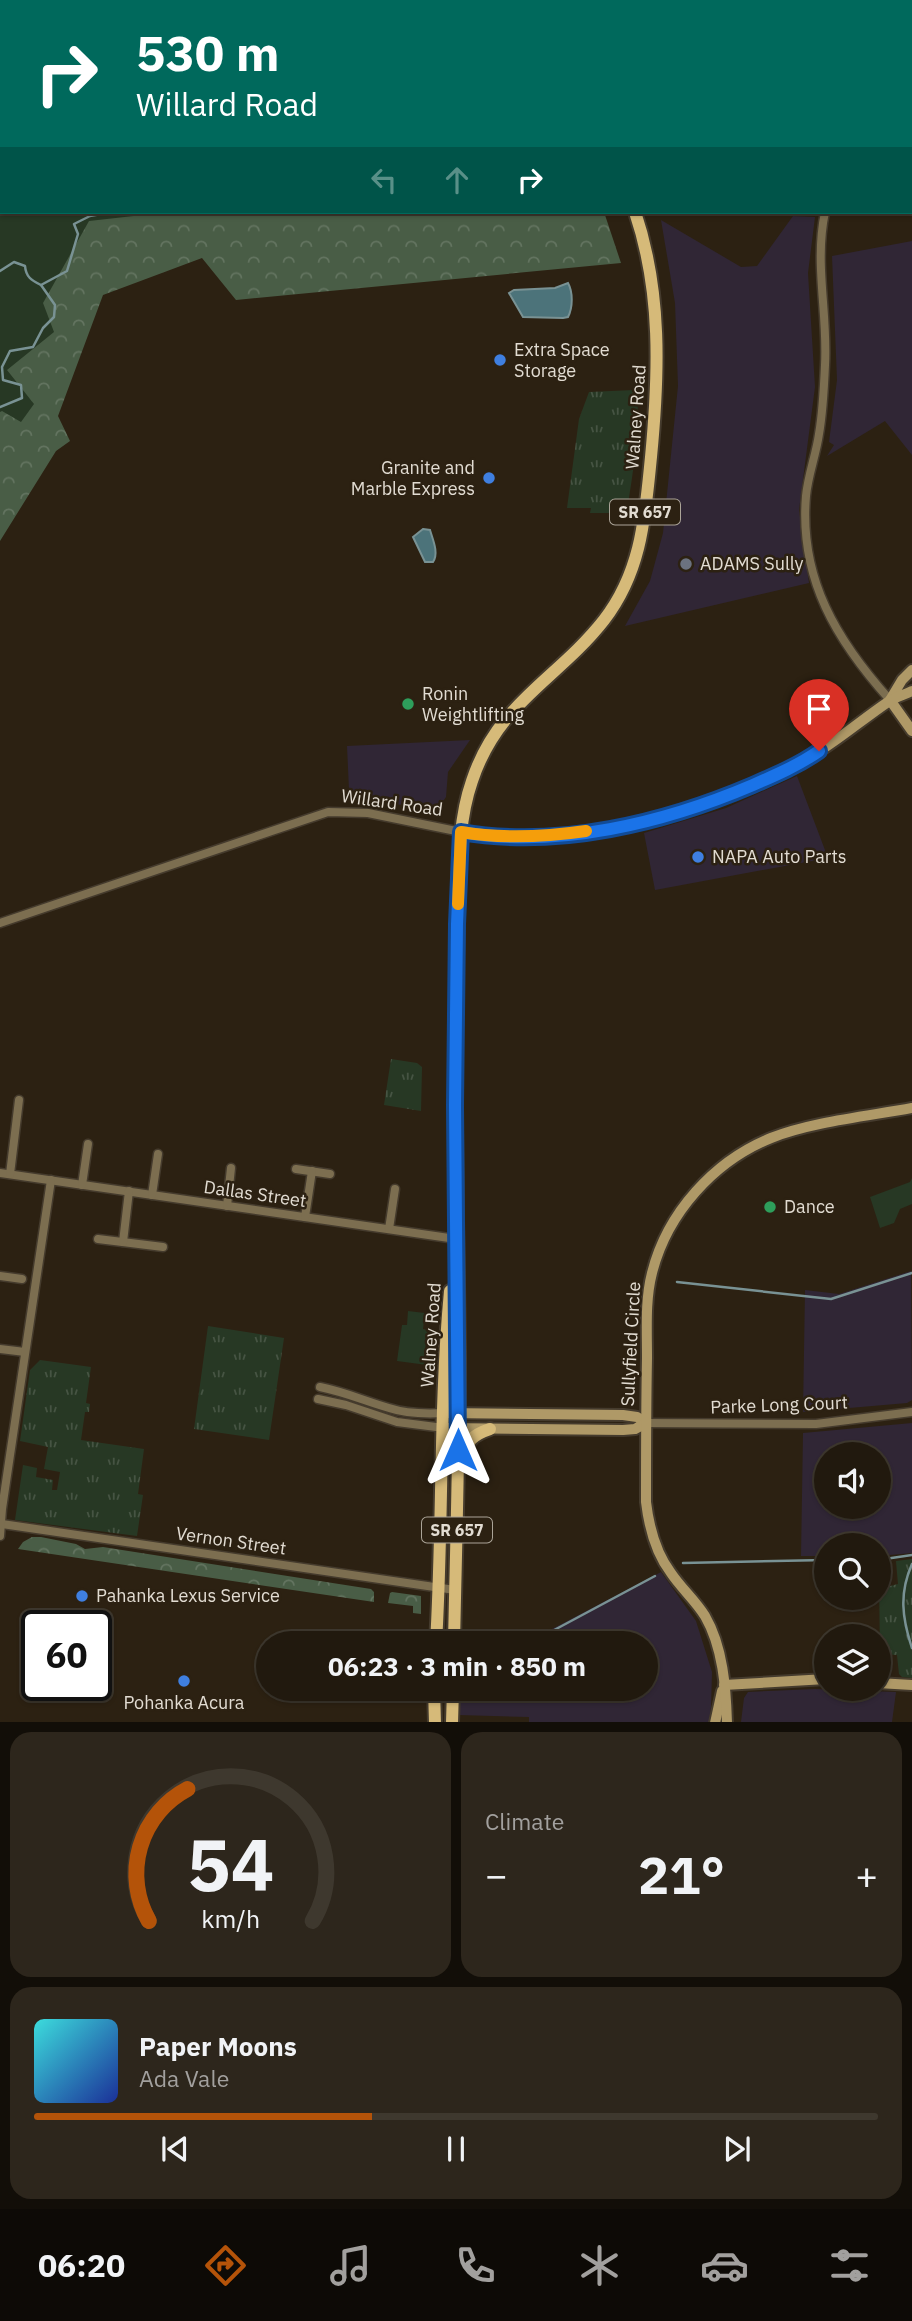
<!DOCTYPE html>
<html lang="en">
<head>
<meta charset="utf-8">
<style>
	:root { --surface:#21190e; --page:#2d261c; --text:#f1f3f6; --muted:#a2a09e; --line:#3e382e; --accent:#b45309 }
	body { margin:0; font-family:"IBM Plex Sans",sans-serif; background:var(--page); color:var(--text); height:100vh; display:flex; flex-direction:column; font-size:26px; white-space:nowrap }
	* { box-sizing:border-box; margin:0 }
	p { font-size:23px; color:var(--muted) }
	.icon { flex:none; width:38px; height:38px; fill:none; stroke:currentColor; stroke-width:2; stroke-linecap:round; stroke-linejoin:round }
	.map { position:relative; height:1722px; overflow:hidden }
	.sheet { display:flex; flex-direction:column; gap:10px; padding:10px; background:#120e08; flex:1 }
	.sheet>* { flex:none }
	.top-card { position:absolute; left:0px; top:0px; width:914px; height:214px; box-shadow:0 2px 5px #0004,0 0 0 2px var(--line); background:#00695c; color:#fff; overflow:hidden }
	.tools { position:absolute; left:814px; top:1442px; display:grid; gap:14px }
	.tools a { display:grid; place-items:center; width:77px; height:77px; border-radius:50%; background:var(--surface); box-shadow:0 2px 5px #0004,0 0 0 2px var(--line); font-size:35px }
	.speed { position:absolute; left:21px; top:1610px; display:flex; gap:14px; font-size:35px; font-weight:700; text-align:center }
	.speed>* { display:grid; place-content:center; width:91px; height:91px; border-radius:50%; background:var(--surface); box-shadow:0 2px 5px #0004,0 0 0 2px var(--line); line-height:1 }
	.speed .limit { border:4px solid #111; border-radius:10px; background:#fff; color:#111 }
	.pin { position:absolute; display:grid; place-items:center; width:60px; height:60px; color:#fff; margin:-72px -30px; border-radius:50% 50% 50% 0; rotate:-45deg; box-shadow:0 0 7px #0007 }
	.pin .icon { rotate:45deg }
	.me { position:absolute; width:77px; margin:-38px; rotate:0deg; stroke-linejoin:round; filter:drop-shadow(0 0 5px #0008) }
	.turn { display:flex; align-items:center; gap:24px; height:147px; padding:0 21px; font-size:32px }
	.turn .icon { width:91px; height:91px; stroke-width:2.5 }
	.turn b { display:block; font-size:49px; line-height:60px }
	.lanes { display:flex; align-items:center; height:66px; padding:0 21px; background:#0003; justify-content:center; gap:35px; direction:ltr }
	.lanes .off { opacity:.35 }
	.big { font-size:52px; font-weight:800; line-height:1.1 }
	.sheet .card { flex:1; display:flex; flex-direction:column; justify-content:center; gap:10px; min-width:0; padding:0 24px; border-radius:21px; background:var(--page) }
	.sheet .dial { align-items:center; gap:0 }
	.dial svg { height:182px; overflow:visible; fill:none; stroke:var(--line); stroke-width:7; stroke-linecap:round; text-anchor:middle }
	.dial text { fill:var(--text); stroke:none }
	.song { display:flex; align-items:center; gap:21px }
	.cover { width:84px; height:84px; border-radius:10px; background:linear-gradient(135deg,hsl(180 70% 55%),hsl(230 70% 35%)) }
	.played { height:7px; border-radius:4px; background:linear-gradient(90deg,var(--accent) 40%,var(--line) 40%) }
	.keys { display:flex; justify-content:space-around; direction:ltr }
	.heat { display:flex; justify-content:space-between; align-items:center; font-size:38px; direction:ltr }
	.sheet .tiles { flex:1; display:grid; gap:10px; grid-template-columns:1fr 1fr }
	.card:last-child { grid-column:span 2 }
	.trip { position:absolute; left:256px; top:1631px; width:402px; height:70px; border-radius:35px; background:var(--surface); box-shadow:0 2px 5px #0004,0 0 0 2px var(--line); font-weight:800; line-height:70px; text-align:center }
	.dock { display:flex; height:112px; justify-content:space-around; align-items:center; background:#0d0a06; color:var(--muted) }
	.dock .icon { width:49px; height:49px }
	.dock .selected { color:var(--accent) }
	.dock b { font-size:32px; color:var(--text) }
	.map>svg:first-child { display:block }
	.commercial { fill:#302635; fill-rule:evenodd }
	.grass { fill:url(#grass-tufts) }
	.forest { fill:url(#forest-crowns) }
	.park { fill:#273824 }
	.water { fill:#4c737a; stroke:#799294; stroke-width:2 }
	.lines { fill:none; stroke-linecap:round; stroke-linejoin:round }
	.stream { stroke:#799294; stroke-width:2.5 }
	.street-casing { stroke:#453b2d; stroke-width:11 }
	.secondary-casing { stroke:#453b2d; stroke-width:14 }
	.primary-casing { stroke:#453b2d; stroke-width:16 }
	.street { stroke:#7c6e50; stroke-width:8 }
	.secondary { stroke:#af9967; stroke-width:10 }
	.primary { stroke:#d6ba79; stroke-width:12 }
	.route-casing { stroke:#114b97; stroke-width:18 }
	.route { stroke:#1a73e8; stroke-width:12 }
	.slow { stroke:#f59e0b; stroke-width:12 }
	.shop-dot { fill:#3f7fe0; stroke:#2c2112; stroke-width:2.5 }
	.worship-dot { fill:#6b7280; stroke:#2c2112; stroke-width:2.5 }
	.leisure-dot { fill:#2e9e5b; stroke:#2c2112; stroke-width:2.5 }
	.labels { text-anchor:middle; stroke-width:5; stroke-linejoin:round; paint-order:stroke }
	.shield { fill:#2c2112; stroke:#aba498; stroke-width:2 }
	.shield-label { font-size:16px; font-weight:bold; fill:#e2dcd2 }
	.poi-label { font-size:18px; fill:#e2dcd2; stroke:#2c2112; text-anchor:start }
	.street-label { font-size:18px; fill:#e2dcd2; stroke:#2c2112 }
</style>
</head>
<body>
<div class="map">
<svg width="912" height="1723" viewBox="0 0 912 1723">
	<defs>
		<pattern id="grass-tufts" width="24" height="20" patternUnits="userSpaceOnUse" patternTransform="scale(1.75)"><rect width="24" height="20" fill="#273824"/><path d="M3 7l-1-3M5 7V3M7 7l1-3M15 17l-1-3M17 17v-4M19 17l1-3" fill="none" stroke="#465443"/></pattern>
		<pattern id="forest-crowns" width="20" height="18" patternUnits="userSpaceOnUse" patternTransform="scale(1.75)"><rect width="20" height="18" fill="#495d46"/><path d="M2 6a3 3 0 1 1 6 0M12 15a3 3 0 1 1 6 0" fill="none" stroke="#637460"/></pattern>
	</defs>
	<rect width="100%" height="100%" fill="#2c2112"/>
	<!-- commercial -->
	<g class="commercial">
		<polygon points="793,216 815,217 808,273 815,387 799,510 809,583 625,626 650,581 663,533 678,386 675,303 661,220 741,267 757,266"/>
		<polygon points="912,241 912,455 885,421 827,456 834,445 829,442 837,380 832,256"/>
		<polygon points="470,740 448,772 446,797 437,810 353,798 349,790 347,746"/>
		<polygon points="797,776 828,858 655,890 644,833 726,808"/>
		<polygon points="911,1271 912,1400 907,1403 803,1412 805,1290 839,1294"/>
		<path d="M912,1423V1553L879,1556L878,1545H826V1556H801L803,1433ZM878,1454V1507H826V1454Z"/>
		<polygon points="661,1572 696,1621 712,1672 711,1707 709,1722 529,1723 529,1717 458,1715 459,1689 646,1689 646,1643 525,1643"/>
		<polygon points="815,1689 896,1692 892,1722 741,1722 744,1698 748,1692"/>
	</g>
	<!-- grass -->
	<g class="grass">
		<path d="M634,390C644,403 632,479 629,498C627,507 623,516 620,524L613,523L611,513H590L591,508H567L579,419L589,392Z"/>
		<polygon points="391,1059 417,1063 422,1067 421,1111 384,1105"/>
		<polygon points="208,1326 284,1338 269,1440 194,1429"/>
		<polygon points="40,1360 91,1367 86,1403 90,1404 89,1412 85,1412 81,1440 144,1449 138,1494 143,1495 137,1536 15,1520 23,1465 37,1468 36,1477 53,1480 52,1490 57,1490 60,1472 44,1469 48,1447 20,1441 30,1370"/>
		<polygon points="912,1559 912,1678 902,1677 899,1674 897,1655 880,1654 879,1580 888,1579 890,1586 898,1584 896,1561"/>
	</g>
	<!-- forest -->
	<g class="forest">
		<polygon points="0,173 2,174 2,212 604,212 621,263 236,300 202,258 103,295 58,416 70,441 56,451 0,541"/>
		<polygon points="32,1537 41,1537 76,1544 85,1549 103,1547 371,1589 374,1592 374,1602 18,1549 23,1542"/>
		<polygon points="392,1592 421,1596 421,1614 413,1613 413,1606 388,1603 390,1593"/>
	</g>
	<!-- park -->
	<g class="park">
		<polygon points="0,173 2,174 2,212 169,212 89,221 43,303 54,332 7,370 34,404 21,422 2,411 0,412"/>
		<polygon points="912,1178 912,1204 900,1209 894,1223 880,1228 870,1197 910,1182"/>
		<polygon points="408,1311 425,1313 423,1329 428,1330 424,1356 428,1356 427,1365 397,1361 402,1325 407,1325"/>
	</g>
	<!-- water -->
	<g class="water">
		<path d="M568,283C573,292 573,307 568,317L563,318L523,317L509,293L514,290L555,288Z"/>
		<path d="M423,529L430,530C433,540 439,553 433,562H425L413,537Z"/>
	</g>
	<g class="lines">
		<!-- stream -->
		<g class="stream">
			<polyline points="665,2 667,0"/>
			<path d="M0,271L14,262L25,266C26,277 31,280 41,285"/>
			<polyline points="0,407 22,398 21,385 3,380 2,367 10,351 33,347 43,328 54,317 55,305 41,285 67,271 78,234 74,224 90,216 112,212"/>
			<polyline points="677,1282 831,1299 912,1273"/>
			<polyline points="878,1560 912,1555"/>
			<polyline points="683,1563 826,1560"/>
			<path d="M912,1564C899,1593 902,1618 912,1648"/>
			<polyline points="530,1643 655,1576"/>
		</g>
		<defs>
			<g id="street">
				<polyline points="0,86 2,87"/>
				<path d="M825,212C814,264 828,313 825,365C824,388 823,411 819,434C816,455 808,475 806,496C799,579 837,641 890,700"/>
				<polyline points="0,923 328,812 368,813 461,832"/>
				<polyline points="296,1169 330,1174"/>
				<polyline points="0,1173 456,1239"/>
				<polyline points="10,1174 19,1100"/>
				<polyline points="82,1185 88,1144"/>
				<polyline points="152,1195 158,1154"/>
				<polyline points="227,1206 231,1168"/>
				<polyline points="305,1217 312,1171"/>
				<polyline points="389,1229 395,1189"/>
				<polyline points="98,1239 163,1247"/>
				<polyline points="123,1242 129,1191"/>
				<polyline points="0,1276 22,1279"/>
				<polyline points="0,1349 25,1352"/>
				<path d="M320,1387C345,1392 365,1401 389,1408C407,1414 425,1414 444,1413"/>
				<polyline points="318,1399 346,1405 397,1422 444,1428"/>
				<polyline points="646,1423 816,1424 912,1412"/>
				<polyline points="2,1524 455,1590"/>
				<polyline points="0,1536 2,1509 51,1180"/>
			</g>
			<g id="secondary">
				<polyline points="890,700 912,731"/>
				<polyline points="890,700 902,680 912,670"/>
				<path d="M461,832C569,851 711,813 805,760C834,744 860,721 888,702C895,697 904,695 912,691"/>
				<polyline points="444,1413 623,1415 637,1417 646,1423"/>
				<polyline points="444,1428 623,1430 635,1429 646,1423"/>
				<polyline points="878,1683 912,1685"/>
				<polyline points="724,1685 826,1679"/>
				<polyline points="715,1723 722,1691"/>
				<path d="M727,1723C726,1688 723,1647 705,1616C695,1600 681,1588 671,1573C655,1552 649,1527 646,1502C646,1454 646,1406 647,1358C647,1329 645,1300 652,1273C667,1213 714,1161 771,1138C811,1122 869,1116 912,1108"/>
			</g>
			<g id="primary">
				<polyline points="547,0 548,2"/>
				<path d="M462,1459C467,1441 472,1435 490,1429"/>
				<path d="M436,1643C443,1526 439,1408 450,1291"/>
				<path d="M454,1643C456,1548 459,1453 459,1358C458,1255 455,1153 456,1050C456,1002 457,955 458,907C459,865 458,821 472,781C498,702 557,680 604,620C642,571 645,516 651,457C659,374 662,292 635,212"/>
				<polyline points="434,1689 435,1723"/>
				<polyline points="452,1723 453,1689"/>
			</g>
		</defs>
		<!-- street casing -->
		<use href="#street" class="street-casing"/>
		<!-- secondary casing -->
		<use href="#secondary" class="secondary-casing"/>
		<!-- primary casing -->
		<use href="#primary" class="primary-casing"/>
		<!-- street -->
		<use href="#street" class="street"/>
		<!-- secondary -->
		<use href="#secondary" class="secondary"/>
		<!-- primary -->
		<use href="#primary" class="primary"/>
	</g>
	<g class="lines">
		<defs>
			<path id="route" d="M458,1450L455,1106L457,924L461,832C558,849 664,823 753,785C776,775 799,765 819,751"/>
		</defs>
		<!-- route casing -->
		<use href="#route" class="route-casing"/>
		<!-- route -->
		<use href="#route" class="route"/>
		<!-- slow -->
		<path class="slow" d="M458,904L461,832C503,839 544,837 586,831"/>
	</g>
	<!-- markers -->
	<g class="shop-dot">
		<circle cx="500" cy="360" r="7"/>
		<circle cx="489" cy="478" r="7"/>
		<circle cx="698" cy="857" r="7"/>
		<circle cx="82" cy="1596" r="7"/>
		<circle cx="184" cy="1681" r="7"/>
	</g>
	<circle class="worship-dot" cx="686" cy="564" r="7"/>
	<g class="leisure-dot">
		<circle cx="408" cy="704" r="7"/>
		<circle cx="770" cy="1207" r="7"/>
	</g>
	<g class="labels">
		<!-- shield labels -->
		<g class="shield">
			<rect x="610" y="499.5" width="70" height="25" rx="5"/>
			<rect x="422" y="1517.5" width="70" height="25" rx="5"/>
		</g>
		<g class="shield-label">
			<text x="645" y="518">SR 657</text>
			<text x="457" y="1536">SR 657</text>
		</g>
		<!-- poi labels -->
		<g class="poi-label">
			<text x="514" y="356">Extra Space<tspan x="514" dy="21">Storage</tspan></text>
			<text x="475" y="474" text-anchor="end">Granite and<tspan x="475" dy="21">Marble Express</tspan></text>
			<text x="700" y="570">ADAMS Sully</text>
			<text x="422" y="700">Ronin<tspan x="422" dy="21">Weightlifting</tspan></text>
			<text x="712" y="863">NAPA Auto Parts</text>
			<text x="784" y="1213">Dance</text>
			<text x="96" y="1602">Pahanka Lexus Service</text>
			<text x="184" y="1709" text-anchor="middle">Pohanka Acura</text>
		</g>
		<!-- street labels -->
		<g class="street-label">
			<text transform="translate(636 417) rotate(-86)" y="6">Walney Road</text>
			<text transform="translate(392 803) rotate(8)" y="6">Willard Road</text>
			<text transform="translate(255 1194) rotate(8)" y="6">Dallas Street</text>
			<text transform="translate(431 1335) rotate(-86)" y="6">Walney Road</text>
			<text transform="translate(631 1344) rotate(-87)" y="6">Sullyfield Circle</text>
			<text transform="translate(779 1405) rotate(-2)" y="6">Parke Long Court</text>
			<text transform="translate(231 1541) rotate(8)" y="6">Vernon Street</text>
		</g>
	</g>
</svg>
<div class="tools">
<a><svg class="icon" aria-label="sound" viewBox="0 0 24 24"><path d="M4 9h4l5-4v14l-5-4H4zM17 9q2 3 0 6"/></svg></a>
<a><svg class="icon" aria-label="search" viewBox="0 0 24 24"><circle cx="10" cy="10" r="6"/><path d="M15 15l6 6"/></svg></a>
<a><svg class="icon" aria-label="layers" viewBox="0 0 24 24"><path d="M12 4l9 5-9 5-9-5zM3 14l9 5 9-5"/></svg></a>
</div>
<div class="speed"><div class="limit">60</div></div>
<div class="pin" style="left:819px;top:751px;background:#d93025"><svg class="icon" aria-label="arrive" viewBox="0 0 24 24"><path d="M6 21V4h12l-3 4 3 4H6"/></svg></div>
<svg class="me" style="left:458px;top:1450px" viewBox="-20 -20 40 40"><path d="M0-17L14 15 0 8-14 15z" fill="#1a73e8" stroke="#fff" stroke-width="4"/></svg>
<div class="trip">06:23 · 3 min · 850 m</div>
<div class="top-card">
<div class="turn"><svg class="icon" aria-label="right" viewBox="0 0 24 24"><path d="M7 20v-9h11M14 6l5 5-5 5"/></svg><div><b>530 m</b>Willard Road</div></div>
<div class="lanes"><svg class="icon off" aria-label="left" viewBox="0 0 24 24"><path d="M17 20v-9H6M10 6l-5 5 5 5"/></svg><svg class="icon off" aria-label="ahead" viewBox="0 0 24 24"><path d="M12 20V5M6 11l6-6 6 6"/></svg><svg class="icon" aria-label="right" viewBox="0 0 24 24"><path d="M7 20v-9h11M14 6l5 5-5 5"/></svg></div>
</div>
</div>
<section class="sheet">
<div class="tiles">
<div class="card dial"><svg viewBox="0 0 100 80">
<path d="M14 69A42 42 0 1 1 86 69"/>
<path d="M14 69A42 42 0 0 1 31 11" stroke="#b45309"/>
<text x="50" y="56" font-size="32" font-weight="700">54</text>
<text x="50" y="72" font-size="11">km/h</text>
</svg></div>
<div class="card"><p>Climate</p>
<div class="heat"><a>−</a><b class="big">21°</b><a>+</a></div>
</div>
<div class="card">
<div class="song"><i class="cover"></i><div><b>Paper Moons</b><p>Ada Vale</p></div></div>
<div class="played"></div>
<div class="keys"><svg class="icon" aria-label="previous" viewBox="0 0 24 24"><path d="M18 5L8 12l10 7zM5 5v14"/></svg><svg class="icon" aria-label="pause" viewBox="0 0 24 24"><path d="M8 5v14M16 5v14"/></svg><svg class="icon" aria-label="next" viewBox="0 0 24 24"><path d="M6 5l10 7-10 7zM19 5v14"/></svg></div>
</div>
</div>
</section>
<nav class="dock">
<b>06:20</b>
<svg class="icon selected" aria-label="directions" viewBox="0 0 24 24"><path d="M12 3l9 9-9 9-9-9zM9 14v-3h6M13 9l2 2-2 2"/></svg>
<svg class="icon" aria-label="music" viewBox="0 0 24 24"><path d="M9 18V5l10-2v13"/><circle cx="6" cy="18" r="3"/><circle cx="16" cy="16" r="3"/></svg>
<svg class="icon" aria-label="phone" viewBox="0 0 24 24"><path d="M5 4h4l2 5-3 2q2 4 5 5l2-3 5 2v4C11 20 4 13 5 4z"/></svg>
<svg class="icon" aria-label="climate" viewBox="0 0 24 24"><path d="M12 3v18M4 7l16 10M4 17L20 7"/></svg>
<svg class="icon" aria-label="car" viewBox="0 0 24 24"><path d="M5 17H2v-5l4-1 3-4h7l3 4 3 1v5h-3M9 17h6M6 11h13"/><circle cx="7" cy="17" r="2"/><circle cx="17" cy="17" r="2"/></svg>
<svg class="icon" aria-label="filters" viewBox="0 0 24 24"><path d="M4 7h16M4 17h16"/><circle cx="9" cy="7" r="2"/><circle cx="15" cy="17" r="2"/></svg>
</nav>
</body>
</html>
